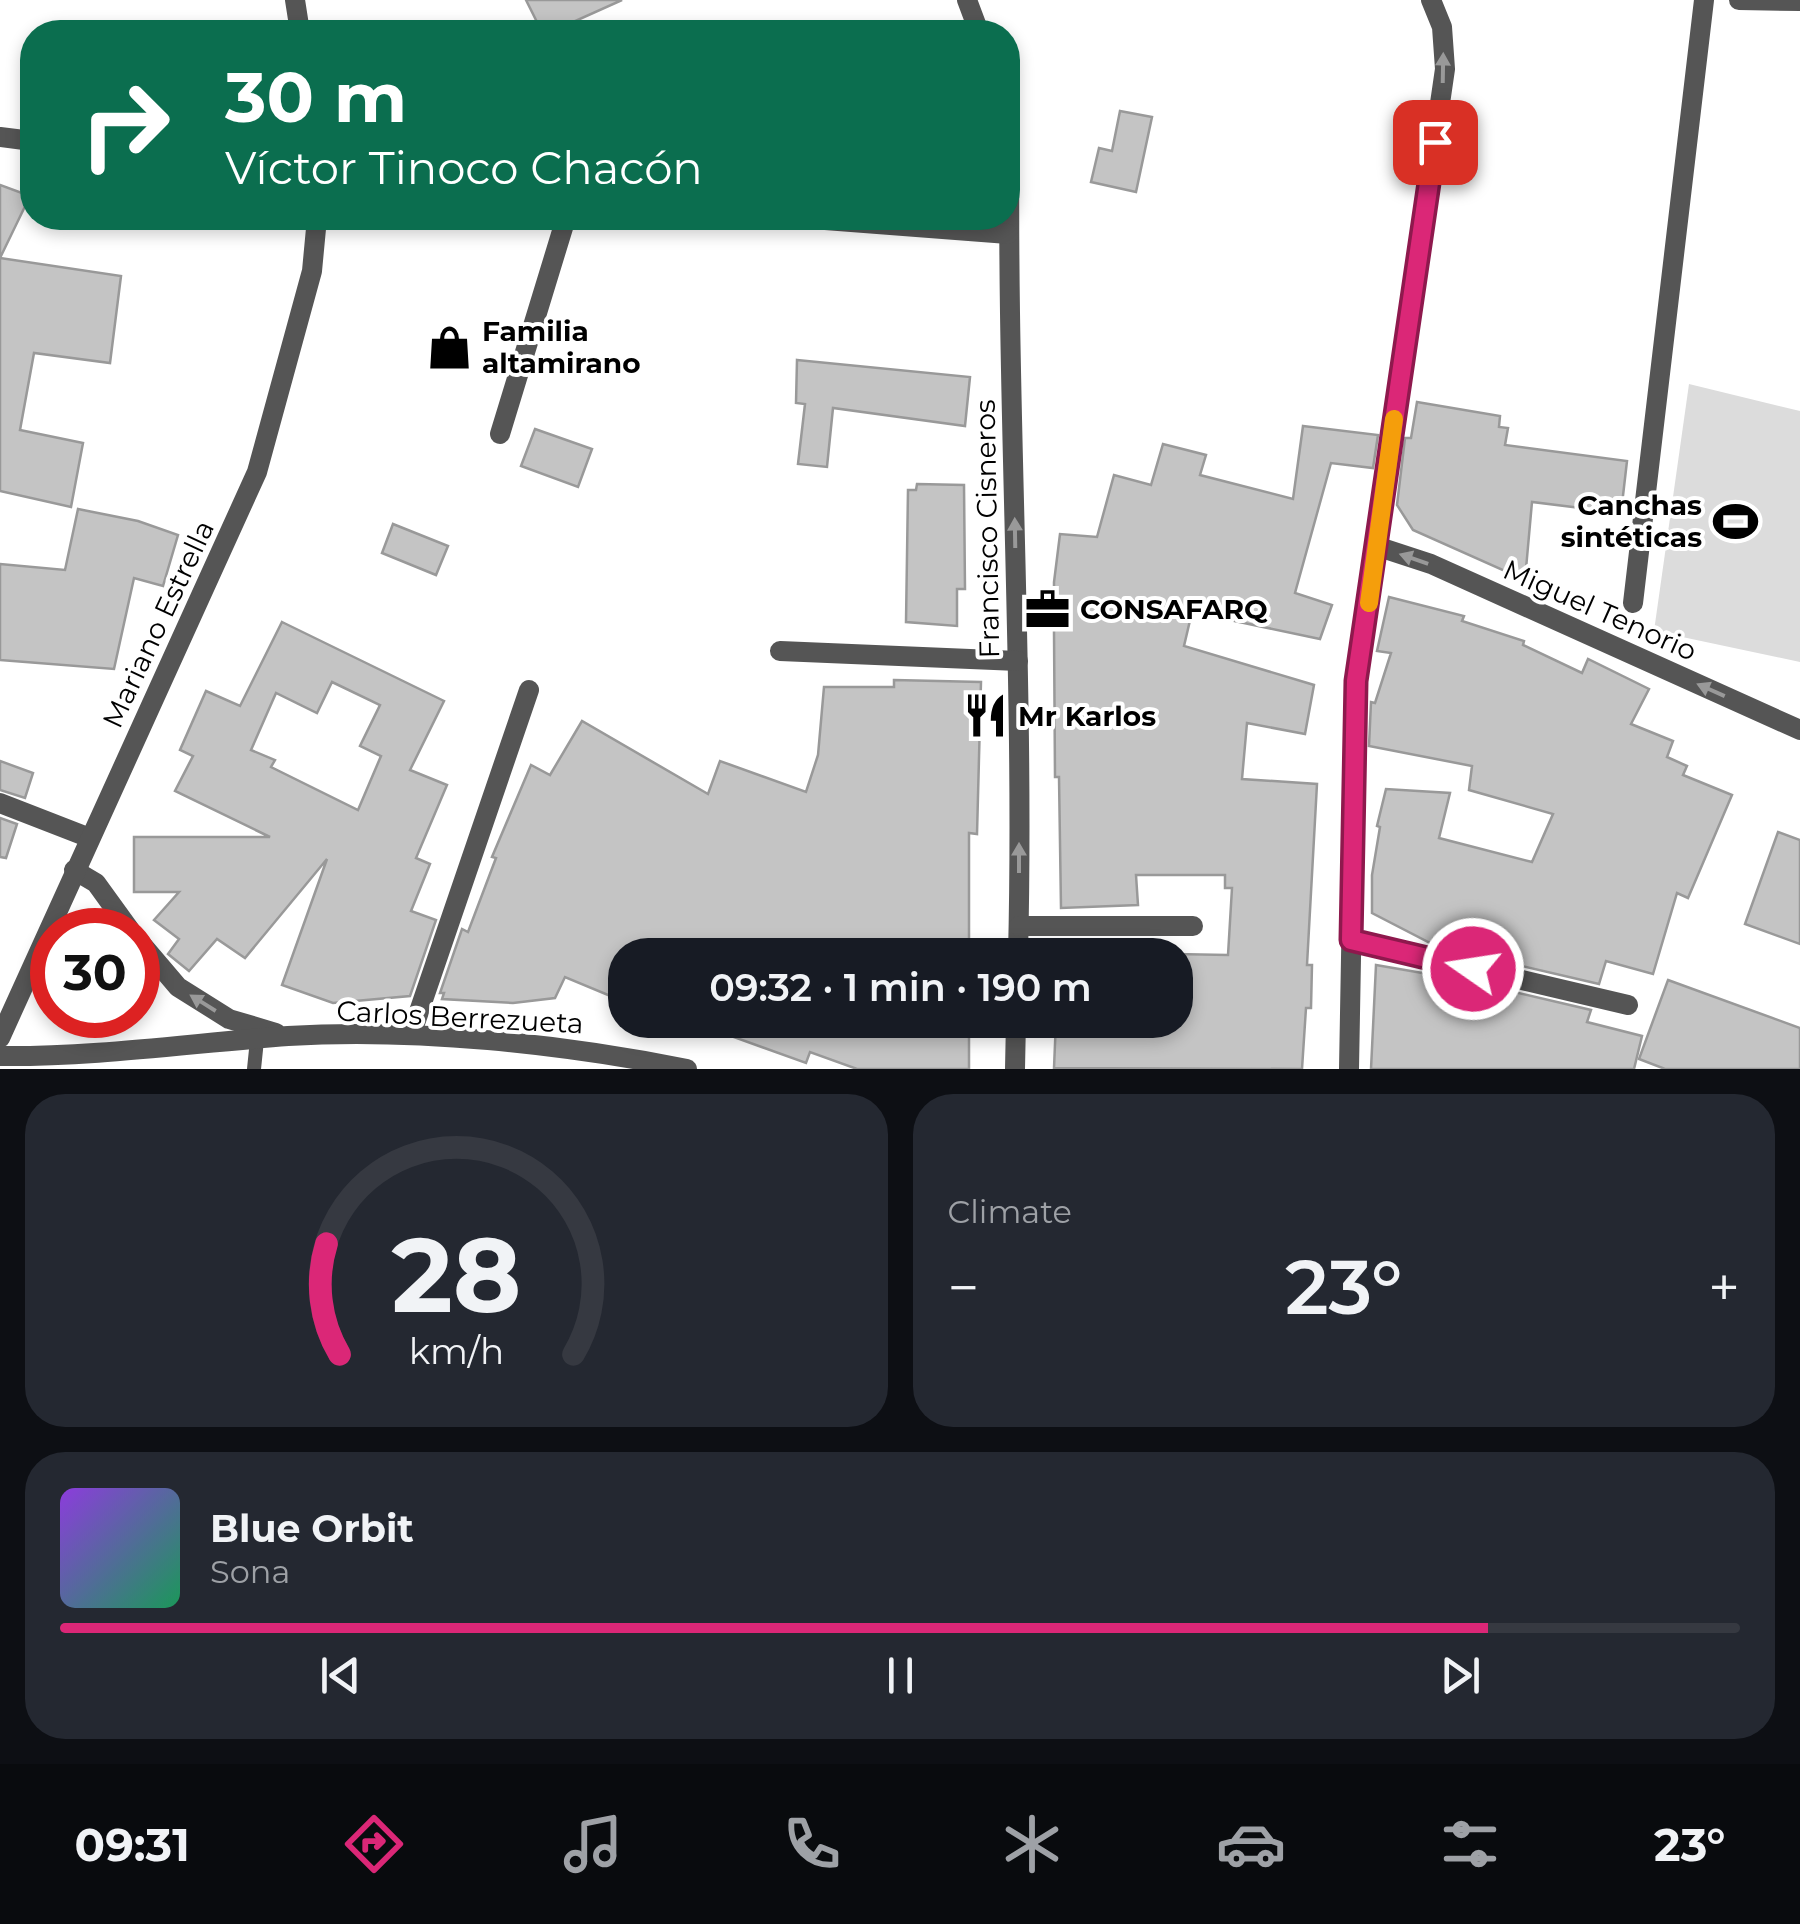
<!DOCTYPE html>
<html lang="en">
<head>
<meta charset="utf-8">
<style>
	:root { --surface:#171b24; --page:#242831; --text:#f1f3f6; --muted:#9ea1a6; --line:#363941; --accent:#db2777 }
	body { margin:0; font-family:Montserrat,sans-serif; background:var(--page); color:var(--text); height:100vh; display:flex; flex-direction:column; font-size:38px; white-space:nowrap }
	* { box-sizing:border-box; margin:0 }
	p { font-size:32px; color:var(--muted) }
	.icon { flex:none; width:55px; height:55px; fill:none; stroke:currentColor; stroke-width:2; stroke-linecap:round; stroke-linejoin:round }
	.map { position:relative; height:1069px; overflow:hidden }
	.details { display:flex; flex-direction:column; gap:25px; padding:25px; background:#0d0f14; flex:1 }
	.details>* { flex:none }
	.banner { position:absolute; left:20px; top:20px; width:1000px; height:210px; border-radius:40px; box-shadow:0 5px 15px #0003; background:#0b6e4f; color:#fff; overflow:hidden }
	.speed { position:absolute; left:30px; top:908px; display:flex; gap:20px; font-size:50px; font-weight:700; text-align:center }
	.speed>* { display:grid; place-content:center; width:130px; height:130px; border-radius:50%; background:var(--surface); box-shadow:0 5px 15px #0003; line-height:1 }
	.speed .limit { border:15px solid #d22; background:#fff; color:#111 }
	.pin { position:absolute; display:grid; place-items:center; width:85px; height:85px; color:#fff; margin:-42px; border-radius:20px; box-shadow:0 5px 15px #0006 }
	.me { position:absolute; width:110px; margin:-55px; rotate:283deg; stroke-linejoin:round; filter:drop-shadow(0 0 8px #0008) }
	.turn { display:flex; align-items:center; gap:35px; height:210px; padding:0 40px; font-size:45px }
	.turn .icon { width:130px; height:130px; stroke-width:2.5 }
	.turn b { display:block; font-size:70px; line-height:85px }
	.big { font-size:75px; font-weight:600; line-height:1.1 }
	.details .card { flex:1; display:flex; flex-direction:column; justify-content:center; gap:15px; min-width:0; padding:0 35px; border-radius:40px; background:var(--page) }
	.details .dial { align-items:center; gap:0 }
	.dial svg { height:260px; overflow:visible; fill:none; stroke:var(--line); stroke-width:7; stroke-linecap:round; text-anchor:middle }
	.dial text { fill:var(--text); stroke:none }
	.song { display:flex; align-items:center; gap:30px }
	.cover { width:120px; height:120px; border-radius:15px; background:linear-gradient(135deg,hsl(270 70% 55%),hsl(150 70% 35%)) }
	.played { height:10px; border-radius:5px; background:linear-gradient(90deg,var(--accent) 85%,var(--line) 85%) }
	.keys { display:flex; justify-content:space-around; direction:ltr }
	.heat { display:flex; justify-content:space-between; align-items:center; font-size:55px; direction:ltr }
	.details .tiles { flex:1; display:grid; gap:25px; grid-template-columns:1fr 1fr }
	.card:last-child { grid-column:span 2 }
	.trip { position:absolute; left:608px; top:938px; width:585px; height:100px; border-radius:40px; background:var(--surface); box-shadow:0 5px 15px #0003; font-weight:600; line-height:100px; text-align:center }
	.dock { display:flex; height:160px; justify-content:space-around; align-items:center; background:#090b0e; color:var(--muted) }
	.dock .icon { width:70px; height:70px }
	.dock .on { color:var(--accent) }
	.dock b { font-size:45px; color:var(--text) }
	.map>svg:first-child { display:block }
	.green { fill:#dcdcdc }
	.building { fill:#c4c4c4; stroke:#999; stroke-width:2.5; fill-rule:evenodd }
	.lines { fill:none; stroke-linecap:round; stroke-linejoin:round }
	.lane { stroke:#555; stroke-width:14 }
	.street { stroke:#555; stroke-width:20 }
	.oneway { fill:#999 }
	.route-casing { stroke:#8e194d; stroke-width:25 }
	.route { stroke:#db2777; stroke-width:18 }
	.slow { stroke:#f59e0b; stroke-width:18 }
	.labels { text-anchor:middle; stroke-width:8; stroke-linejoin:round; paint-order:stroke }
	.poi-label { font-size:28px; font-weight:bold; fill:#000; stroke:#fff; text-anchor:start }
	.street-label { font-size:28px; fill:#000; stroke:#fff }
</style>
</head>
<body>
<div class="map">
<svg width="1800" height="1069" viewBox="0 0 1800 1069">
	<rect width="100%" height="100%" fill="#fff"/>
	<!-- green -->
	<polygon class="green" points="1689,384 1800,411 1800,662 1654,631"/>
	<!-- building -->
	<g class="building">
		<polygon points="526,0 622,0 551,32 542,32"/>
		<polygon points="1120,111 1152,117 1136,192 1091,182 1099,148 1112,151"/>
		<polygon points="0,185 30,196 0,258"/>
		<polygon points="0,258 121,276 110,363 34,353 20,430 83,443 71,507 0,491"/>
		<polygon points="797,360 970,377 965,426 833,408 827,467 798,464 805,404 796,403"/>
		<polygon points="1417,402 1500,416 1499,427 1508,428 1505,445 1627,461 1621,513 1532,502 1525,580 1413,530 1397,505 1405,438 1411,438"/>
		<polygon points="1303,426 1378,435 1373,468 1331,463 1295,593 1332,605 1320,639 1192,612 1184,646 1314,685 1305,734 1247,723 1242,779 1317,784 1307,965 1312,965 1311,1008 1306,1008 1302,1069 1054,1068 1056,1020 1175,1020 1175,954 1228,955 1232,888 1225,888 1225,875 1136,875 1138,905 1061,908 1059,777 1055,777 1054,632 1054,582 1060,534 1097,537 1114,475 1151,485 1163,444 1206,455 1200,475 1293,499"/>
		<polygon points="535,429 592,449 578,487 521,466"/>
		<polygon points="917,484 964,485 965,589 957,589 957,626 906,622 908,490 916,490"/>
		<polygon points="78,509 138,521 178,535 163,586 134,578 114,669 0,660 0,564 65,570"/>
		<polygon points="393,524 448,546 436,575 382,553"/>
		<polygon points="1389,597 1464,616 1462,621 1524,641 1523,645 1582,673 1588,659 1649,689 1631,724 1673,741 1667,757 1687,766 1683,775 1732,795 1688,898 1677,893 1653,974 1606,961 1599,984 1436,946 1372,913 1372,875 1380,827 1377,826 1386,789 1450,793 1439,838 1532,862 1553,814 1469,790 1472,766 1369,746 1371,702 1375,703 1391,653 1377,651"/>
		<path d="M282,622L444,701L410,770L447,785L416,858L430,864L411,911L436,920L410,996L333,1003L282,985L327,859L245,958L217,939L189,971L168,954L179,939L154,920L179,892H134V837H270L175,791L193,756L180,750L206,691L240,706ZM332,682L380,705L360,746L381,756L358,810L271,767L275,760L251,750L276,693L317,713Z"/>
		<polygon points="894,680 981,682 977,834 969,833 969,955 625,955 625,1002 565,977 555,998 513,1003 442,999 444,993 440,993 462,929 468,932 496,858 492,857 531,765 550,775 582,721 708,794 720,761 806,792 818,755 824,687 894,687"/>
		<polygon points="0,761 33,773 25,798 0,790"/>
		<polygon points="0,818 17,824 6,858 0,857"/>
		<polygon points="1778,832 1800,840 1800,944 1745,924"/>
		<polygon points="1376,965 1463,980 1591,1010 1587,1022 1642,1036 1634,1069 1371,1069"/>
		<polygon points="1668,980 1800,1028 1800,1069 1665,1069 1639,1059"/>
		<polygon points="696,1020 969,1020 969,1069 857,1069 810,1052 806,1063 695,1023"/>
	</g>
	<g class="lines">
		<!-- lane -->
		<polyline class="lane" points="254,1069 257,1040"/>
		<!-- street -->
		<g class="street">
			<polyline points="295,0 300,32"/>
			<polyline points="967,0 979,32"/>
			<polyline points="1739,0 1800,1"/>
			<path d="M1008,103L1010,110C1005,392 1025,673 1018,955"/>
			<polyline points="0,137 32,141"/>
			<polyline points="799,218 1008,234"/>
			<polyline points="500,434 566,218"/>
			<polyline points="1376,546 1431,564 1800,730"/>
			<polyline points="1633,603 1704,0"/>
			<polyline points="780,651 1018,661"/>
			<polyline points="0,803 90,838"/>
			<polyline points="74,870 96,883 130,930"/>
			<polyline points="1019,926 1193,926"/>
			<polyline points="138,940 178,987 229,1019 276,1033"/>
			<polyline points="1351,940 1628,1005"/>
			<polyline points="411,1035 529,690"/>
			<polyline points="0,1038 257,472 312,271 317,218"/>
			<path d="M0,1056C96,1057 192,1043 288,1036C413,1028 564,1044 687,1069"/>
			<polyline points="1015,1069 1016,1020"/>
			<polyline points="1349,1069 1356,681 1445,69 1442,27 1431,0"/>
		</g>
	</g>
	<!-- one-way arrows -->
	<defs><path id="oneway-solid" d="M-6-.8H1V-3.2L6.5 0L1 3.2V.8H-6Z" transform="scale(2.5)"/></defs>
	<g class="oneway">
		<use href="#oneway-solid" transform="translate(1443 68) rotate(-89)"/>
		<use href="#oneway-solid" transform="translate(1015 533) rotate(-91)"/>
		<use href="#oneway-solid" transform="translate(1414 559) rotate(-161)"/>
		<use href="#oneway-solid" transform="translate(1711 690) rotate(-156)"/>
		<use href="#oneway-solid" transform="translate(1019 858) rotate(-90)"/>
		<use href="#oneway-solid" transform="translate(203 1003) rotate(-148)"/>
	</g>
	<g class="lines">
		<defs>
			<polyline id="route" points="1435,142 1356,681 1351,940 1473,969"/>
		</defs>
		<!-- route casing -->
		<use href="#route" class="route-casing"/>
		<!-- route -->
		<use href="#route" class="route"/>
		<!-- slow -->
		<polyline class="slow" points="1369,603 1394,419"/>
	</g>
	<!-- icons -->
	<defs>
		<symbol id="shop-bare" viewBox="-9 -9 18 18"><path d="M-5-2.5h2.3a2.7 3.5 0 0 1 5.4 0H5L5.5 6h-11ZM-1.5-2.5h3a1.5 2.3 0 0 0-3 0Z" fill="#000" stroke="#fff" stroke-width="2.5" paint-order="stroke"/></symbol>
		<symbol id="stadium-bare" viewBox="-9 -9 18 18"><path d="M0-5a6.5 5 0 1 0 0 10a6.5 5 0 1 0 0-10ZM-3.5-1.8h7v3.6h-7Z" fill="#000" stroke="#fff" stroke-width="2.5" paint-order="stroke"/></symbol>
		<symbol id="office-bare" viewBox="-9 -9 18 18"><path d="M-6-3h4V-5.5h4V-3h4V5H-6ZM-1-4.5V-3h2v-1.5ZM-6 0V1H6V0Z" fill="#000" stroke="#fff" stroke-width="2.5" paint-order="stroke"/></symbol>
		<symbol id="restaurant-bare" viewBox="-9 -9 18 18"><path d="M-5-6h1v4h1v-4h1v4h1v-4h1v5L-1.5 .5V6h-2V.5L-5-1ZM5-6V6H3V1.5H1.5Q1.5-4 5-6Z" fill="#000" stroke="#fff" stroke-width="2.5" paint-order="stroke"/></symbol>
	</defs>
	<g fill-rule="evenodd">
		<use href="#shop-bare" x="418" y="316" width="63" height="63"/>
		<use href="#stadium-bare" x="1704" y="490" width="63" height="63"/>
		<use href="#office-bare" x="1016" y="578" width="63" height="63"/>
		<use href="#restaurant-bare" x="954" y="684" width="63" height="63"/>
	</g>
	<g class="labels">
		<!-- poi labels -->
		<g class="poi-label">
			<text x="482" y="341">Familia<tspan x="482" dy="32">altamirano</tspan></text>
			<text x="1702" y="515" text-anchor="end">Canchas<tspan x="1702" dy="32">sintéticas</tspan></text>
			<text x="1080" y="619">CONSAFARQ</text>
			<text x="1018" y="726">Mr Karlos</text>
		</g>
		<!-- street labels -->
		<g class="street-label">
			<text transform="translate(987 529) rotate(-91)" y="10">Francisco Cisneros</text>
			<text transform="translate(1600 610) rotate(24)" y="10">Miguel Tenorio</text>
			<text transform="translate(158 624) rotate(-65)" y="10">Mariano Estrella</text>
			<text transform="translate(460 1017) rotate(3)" y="10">Carlos Berrezueta</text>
		</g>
	</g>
</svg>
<div class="speed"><div class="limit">30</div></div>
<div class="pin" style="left:1435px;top:142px;background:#d93025"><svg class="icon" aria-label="arrive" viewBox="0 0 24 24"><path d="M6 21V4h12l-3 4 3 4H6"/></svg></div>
<svg class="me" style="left:1473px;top:969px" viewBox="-20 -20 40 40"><circle r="17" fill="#db2777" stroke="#fff" stroke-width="3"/><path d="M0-11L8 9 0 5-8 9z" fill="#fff"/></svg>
<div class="trip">09:32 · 1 min · 190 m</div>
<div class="banner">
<div class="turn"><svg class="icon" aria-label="right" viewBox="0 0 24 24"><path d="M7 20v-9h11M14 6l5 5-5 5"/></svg><div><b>30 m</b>Víctor Tinoco Chacón</div></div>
</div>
</div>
<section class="details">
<div class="tiles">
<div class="card dial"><svg viewBox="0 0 100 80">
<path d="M14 69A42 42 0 1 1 86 69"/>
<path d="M14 69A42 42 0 0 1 10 35" stroke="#db2777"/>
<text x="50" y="56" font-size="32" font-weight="700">28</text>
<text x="50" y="72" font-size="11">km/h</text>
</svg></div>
<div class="card"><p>Climate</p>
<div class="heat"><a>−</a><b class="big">23°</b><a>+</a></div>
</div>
<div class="card">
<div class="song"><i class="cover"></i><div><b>Blue Orbit</b><p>Sona</p></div></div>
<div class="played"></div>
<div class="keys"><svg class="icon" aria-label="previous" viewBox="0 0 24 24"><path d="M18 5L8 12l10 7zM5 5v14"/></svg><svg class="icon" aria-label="pause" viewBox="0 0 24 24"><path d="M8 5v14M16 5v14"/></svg><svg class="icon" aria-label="next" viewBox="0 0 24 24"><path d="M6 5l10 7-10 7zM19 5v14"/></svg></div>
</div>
</div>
</section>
<nav class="dock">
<b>09:31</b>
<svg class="icon on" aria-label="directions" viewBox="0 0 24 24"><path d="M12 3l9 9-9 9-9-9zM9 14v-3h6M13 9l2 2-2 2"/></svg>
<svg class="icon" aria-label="music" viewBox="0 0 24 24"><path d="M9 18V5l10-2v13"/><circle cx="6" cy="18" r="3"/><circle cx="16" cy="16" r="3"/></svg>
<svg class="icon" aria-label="phone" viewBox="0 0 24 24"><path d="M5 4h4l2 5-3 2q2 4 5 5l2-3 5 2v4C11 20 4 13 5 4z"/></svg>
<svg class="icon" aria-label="climate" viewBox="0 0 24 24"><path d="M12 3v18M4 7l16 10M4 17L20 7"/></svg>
<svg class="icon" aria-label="car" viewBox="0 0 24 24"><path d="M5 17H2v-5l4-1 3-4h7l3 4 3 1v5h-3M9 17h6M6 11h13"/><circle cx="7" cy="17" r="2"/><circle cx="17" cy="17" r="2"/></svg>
<svg class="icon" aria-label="filters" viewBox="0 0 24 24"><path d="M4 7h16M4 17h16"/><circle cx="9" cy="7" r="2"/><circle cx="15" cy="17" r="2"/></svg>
<b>23°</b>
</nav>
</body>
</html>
